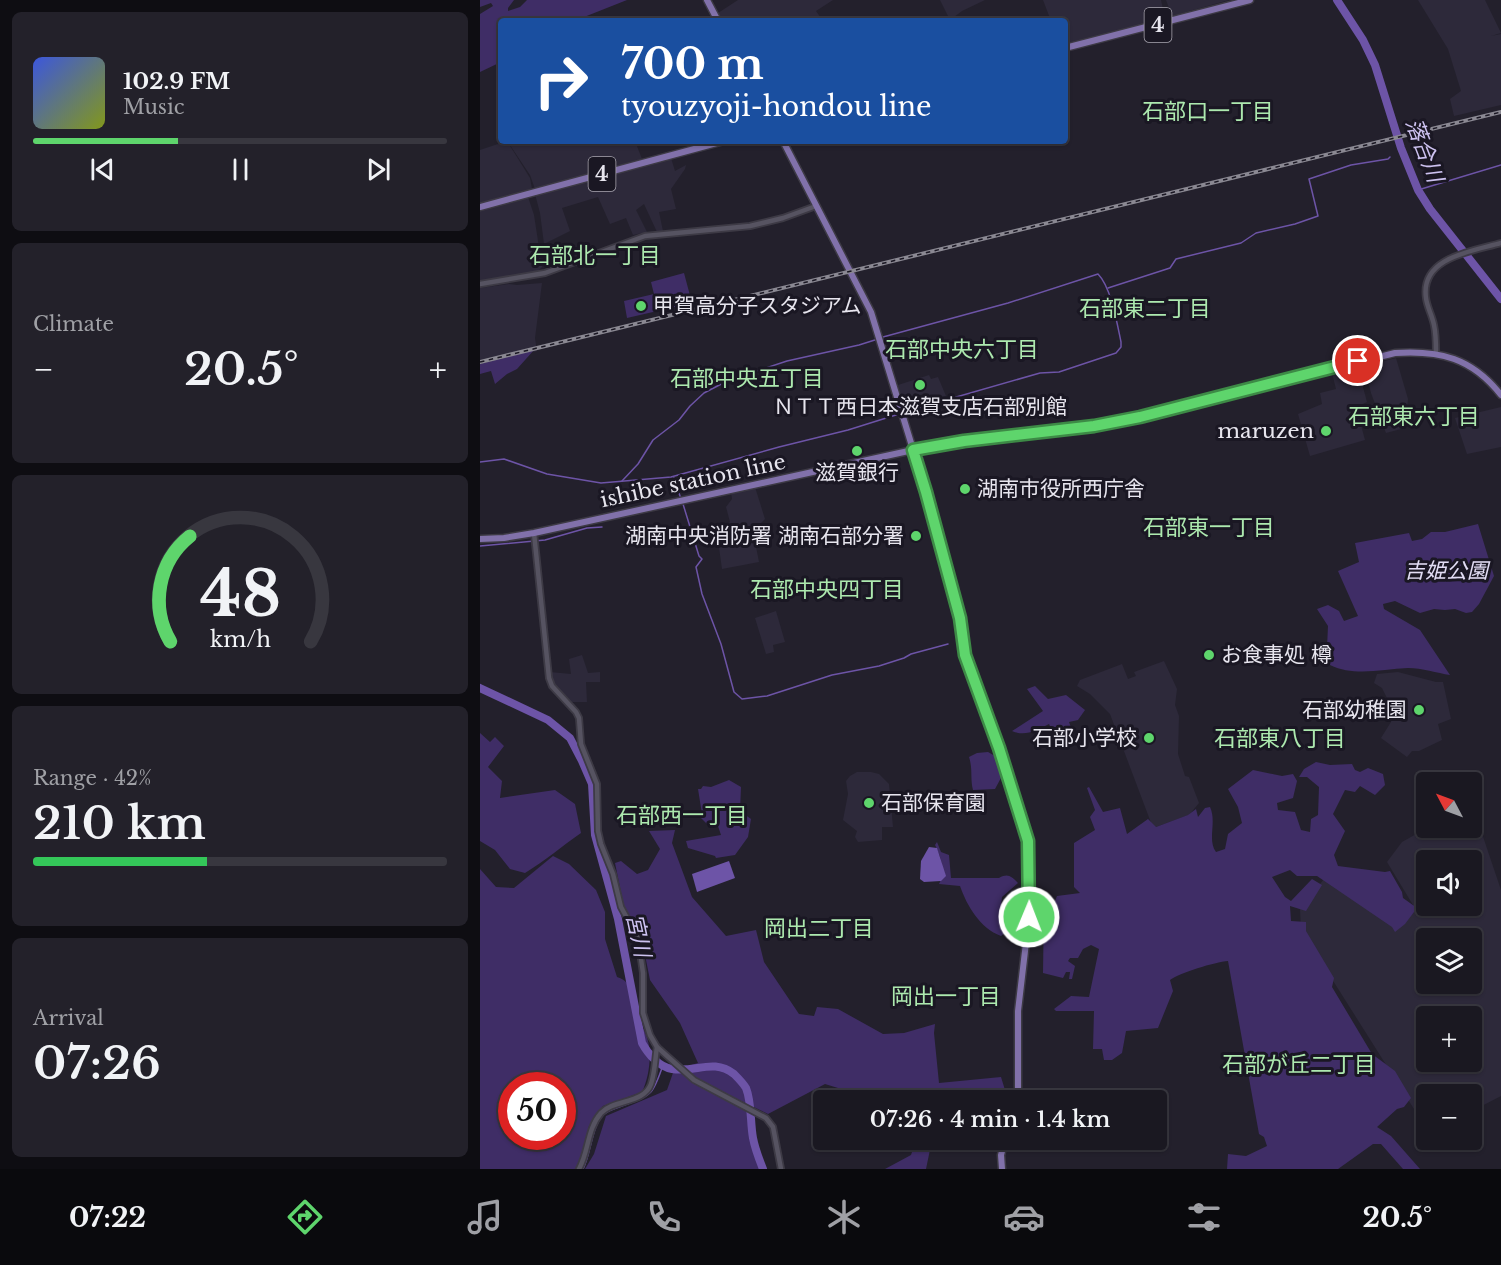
<!DOCTYPE html>
<html lang="en">
<head>
<meta charset="utf-8">
<style>
	:root { --surface:#1a1821; --page:#23212a; --text:#f1f3f6; --muted:#9fa0a5; --line:#38373f; --accent:#5ed56c }
	body { margin:0; font-family:"Libre Baskerville","Noto Sans JP",serif; background:var(--page); color:var(--text); height:100vh; display:flex; flex-direction:column; font-size:22px; white-space:nowrap }
	* { box-sizing:border-box; margin:0 }
	p { font-size:20px; color:var(--muted) }
	.icon { flex:none; width:33px; height:33px; fill:none; stroke:currentColor; stroke-width:2; stroke-linecap:round; stroke-linejoin:round }
	.map { position:relative; flex:1; overflow:hidden }
	.details { display:flex; flex-direction:column; gap:12px; padding:12px; background:#0e0d12; width:480px }
	.details>* { flex:none }
	.hud { position:absolute; left:18px; top:18px; width:570px; height:126px; border-radius:6px; box-shadow:0 2px 4px #0004,0 0 0 2px var(--line); background:#1a4fa0; color:#fff; overflow:hidden }
	.needle { width:39px; rotate:311deg }
	.fabs { position:absolute; left:936px; top:772px; display:grid; gap:12px }
	.fabs a { display:grid; place-items:center; width:66px; height:66px; border-radius:6px; background:var(--surface); box-shadow:0 2px 4px #0004,0 0 0 2px var(--line); font-size:30px }
	.speed { position:absolute; left:18px; top:1072px; display:flex; gap:12px; font-size:30px; font-weight:700; text-align:center }
	.speed>* { display:grid; place-content:center; width:78px; height:78px; border-radius:50%; background:var(--surface); box-shadow:0 2px 4px #0004,0 0 0 2px var(--line); line-height:1 }
	.speed .limit { border:9px solid #d22; background:#fff; color:#111 }
	.pin { position:absolute; display:grid; place-items:center; width:51px; height:51px; color:#fff; margin:-26px; border:3px solid #fff; border-radius:50%; box-shadow:0 2px 6px #0007 }
	.me { position:absolute; width:66px; margin:-33px; rotate:1deg; stroke-linejoin:round; filter:drop-shadow(0 0 4px #0008) }
	.turn { display:flex; align-items:center; gap:21px; height:126px; padding:0 24px; font-size:27px }
	.turn .icon { width:78px; height:78px; stroke-width:2.5 }
	.turn b { display:block; font-size:42px; line-height:51px }
	.big { font-size:45px; font-weight:600; line-height:1.1 }
	.details .widget { flex:1; display:flex; flex-direction:column; justify-content:center; gap:9px; min-width:0; padding:0 21px; border-radius:9px; background:var(--page) }
	.details .dial { align-items:center; gap:0 }
	.dial svg { height:156px; overflow:visible; fill:none; stroke:var(--line); stroke-width:7; stroke-linecap:round; text-anchor:middle }
	.dial text { fill:var(--text); stroke:none }
	.song { display:flex; align-items:center; gap:18px }
	.cover { width:72px; height:72px; border-radius:9px; background:linear-gradient(135deg,hsl(230 70% 55%),hsl(70 70% 35%)) }
	.played { height:6px; border-radius:3px; background:linear-gradient(90deg,var(--accent) 35%,var(--line) 35%) }
	.keys { display:flex; justify-content:space-around; direction:ltr }
	.heat { display:flex; justify-content:space-between; align-items:center; font-size:33px; direction:ltr }
	.charge { height:9px; border-radius:4px; background:linear-gradient(90deg,#34c759 42%,var(--line) 0) }
	.trip { position:absolute; left:333px; top:1090px; width:354px; height:60px; border-radius:6px; background:var(--surface); box-shadow:0 2px 4px #0004,0 0 0 2px var(--line); font-weight:600; line-height:60px; text-align:center }
	.tab-bar { display:flex; height:96px; justify-content:space-around; align-items:center; background:#0a0a0d; color:var(--muted) }
	.tab-bar .icon { width:42px; height:42px }
	.tab-bar .current { color:var(--accent) }
	.tab-bar b { font-size:27px; color:var(--text) }
	main { display:flex; flex:1; min-height:0 }
	.map>svg:first-child { display:block }
	.built { fill:#2d293a; fill-rule:evenodd }
	.green { fill:#3f2d66; fill-rule:evenodd }
	.water { fill:#6d54a7 }
	.lines { fill:none; stroke-linecap:round; stroke-linejoin:round }
	.stream { stroke:#6d54a7; stroke-width:1.5 }
	.river { stroke:#6d54a7; stroke-width:8 }
	.minor-casing { stroke:#3d3a45; stroke-width:8 }
	.major-casing { stroke:#3d3a45; stroke-width:9 }
	.minor { stroke:#565361; stroke-width:4.5 }
	.major { stroke:#8171aa; stroke-width:6 }
	.rail-casing { stroke:#8a8892; stroke-width:4 }
	.rail { stroke:#1a1723; stroke-width:1.5; stroke-dasharray:4.5; stroke-linecap:butt }
	.route-casing { stroke:#3d8a46; stroke-width:15 }
	.route { stroke:#5ed56c; stroke-width:10 }
	.poi-dot { fill:#5ed56c; stroke:#1a1723; stroke-width:2 }
	.labels { text-anchor:middle; stroke-width:6; stroke-linejoin:round; paint-order:stroke }
	.shield { fill:#1a1723; stroke:#aaa7b1; stroke-width:1.5 }
	.shield-label { font-size:20px; font-weight:bold; fill:#e7e5ee }
	.poi-label { font-size:21px; fill:#e7e5ee; stroke:#1a1723; text-anchor:start }
	.street-label { font-size:21px; fill:#e7e5ee; stroke:#1a1723 }
	.park-label { font-size:21px; font-style:italic; fill:#e2ddf4; stroke:#1a1723 }
	.neighbourhood-label { font-size:22px; fill:#ade9af; stroke:#1a1723 }
	.water-label { font-size:22px; font-style:italic; fill:#cdc2f0; stroke:#1a1723 }
</style>
</head>
<body>
<main>
<section class="details">
<div class="widget">
<div class="song"><i class="cover"></i><div><b>102.9 FM</b><p>Music</p></div></div>
<div class="played"></div>
<div class="keys"><svg class="icon" aria-label="previous" viewBox="0 0 24 24"><path d="M18 5L8 12l10 7zM5 5v14"/></svg><svg class="icon" aria-label="pause" viewBox="0 0 24 24"><path d="M8 5v14M16 5v14"/></svg><svg class="icon" aria-label="next" viewBox="0 0 24 24"><path d="M6 5l10 7-10 7zM19 5v14"/></svg></div>
</div>
<div class="widget"><p>Climate</p>
<div class="heat"><a>−</a><b class="big">20.5°</b><a>+</a></div>
</div>
<div class="widget dial"><svg viewBox="0 0 100 80">
<path d="M14 69A42 42 0 1 1 86 69"/>
<path d="M14 69A42 42 0 0 1 24 15" stroke="#5ed56c"/>
<text x="50" y="56" font-size="32" font-weight="700">48</text>
<text x="50" y="72" font-size="11">km/h</text>
</svg></div>
<div class="widget"><p>Range · 42%</p><b class="big">210 km</b><div class="charge"></div></div>
<div class="widget"><p>Arrival</p><b class="big">07:26</b></div>
</section>
<div class="map">
<svg width="1021" height="1169" viewBox="0 0 1021 1169">
	<rect width="100%" height="100%" fill="#23202c"/>
	<!-- built -->
	<g class="built">
		<polygon points="258,0 353,0 336,11 343,21 242,21 238,13"/>
		<polygon points="460,0 505,0 482,11 470,20"/>
		<polygon points="563,0 681,0 685,19 585,45 585,21 571,21"/>
		<polygon points="686,0 749,0 692,16"/>
		<polygon points="938,0 1005,0 1021,33 1011,36 1021,34 1021,105 974,116 970,99 981,91 968,49"/>
		<polygon points="27,141 50,178 52,189 0,203 0,150"/>
		<polygon points="35,141 155,141 162,159 55,189 50,175 30,145 31,142"/>
		<polygon points="191,158 195,171 206,165 205,169 191,189 196,209 179,212 183,231 177,232 164,204 156,210 167,232 153,235 146,218 130,224 118,197 82,208 90,231 64,244 60,213 55,194"/>
		<polygon points="48,197 54,215 62,267 58,271 0,281 0,210"/>
		<polygon points="62,283 55,338 57,351 0,365 0,288 29,284 37,285"/>
		<polygon points="916,358 928,399 925,428 906,433 891,393 884,366"/>
		<polygon points="877,365 887,402 876,407 885,440 830,456 818,414 842,404 840,393 856,389 852,373"/>
		<polygon points="449,375 451,379 458,377 466,396 425,409 418,385"/>
		<polygon points="1021,407 1021,447 987,454 975,418"/>
		<polygon points="275,487 285,519 273,531 279,562 242,569 237,533 250,522 246,507 252,499 251,492"/>
		<polygon points="296,611 305,642 293,645 294,652 286,654 275,618"/>
		<polygon points="102,655 108,673 120,672 120,682 106,682 107,702 92,702 75,686 70,672 91,674 89,659"/>
		<polygon points="684,661 697,689 695,705 699,716 698,754 705,776 709,777 719,803 709,815 673,828 630,714 610,694 597,686 600,680 642,664 648,679 656,676 654,672"/>
		<polygon points="918,672 956,682 963,682 971,719 958,724 962,740 939,751 932,751 927,757 901,738 911,722 908,700 902,688 894,683 897,674"/>
		<polygon points="377,772 391,772 399,774 409,784 413,827 402,827 402,840 378,842 375,837 377,831 363,820 368,794 366,781 370,776"/>
		<path d="M992,804L1021,890V1096L992,1111V1095H946V1128L821,930L820,909L844,879L917,926L933,905L907,862L922,842L947,828H992ZM946,861H992V906H946ZM946,939H992V984H946ZM946,1017H992V1062H946Z"/>
	</g>
	<!-- green -->
	<g class="green">
		<polygon points="0,0 34,0 28,8 28,11 40,7 47,0 147,0 94,21 21,21 21,62 0,72 0,14 13,6 11,3 0,7"/>
		<polygon points="204,273 212,303 147,318 144,301 174,294 171,282"/>
		<polygon points="54,350 37,369 27,374 15,384 11,371 0,374 0,364"/>
		<path d="M998,524L1014,576L999,604L992,612L986,613L975,609L965,610L954,609L940,613L915,601L903,604L904,609L940,630L970,675C957,673 942,668 928,668C902,669 875,677 850,665L847,648L848,626L837,609L848,605L859,611L864,621L878,616L858,571L879,562L875,543L929,533L932,541L942,539L951,532H965Z"/>
		<path d="M555,686L568,699L586,695L605,710L598,720L589,722L596,741L578,745L569,724C556,730 546,737 532,731L563,711L547,689Z"/>
		<path d="M0,733L10,742L15,737L24,746L8,767L22,781L20,798L75,790L95,804L101,833C82,846 65,861 45,873L30,869L15,850L0,841Z"/>
		<path d="M508,752L515,756L522,776L515,789L493,790C490,779 493,769 489,757L497,753Z"/>
		<path d="M836,762L850,765L872,764L875,770L880,772L888,768L903,774L905,785L895,795L880,786L875,792L865,790L853,814L865,831L854,855L858,866L905,872L910,871L922,892L923,898L937,908L925,924L915,932L912,927L837,876H817L810,870L792,877L805,897L811,901L832,879L842,885L826,911L810,906L811,921L826,922V931L854,978L852,987L892,1054L915,1071L931,1098L924,1107L917,1109L897,1127L911,1136L940,1169H923L901,1144H893L858,1169H747L748,1154L766,1156L787,1146L784,1137L779,1134L748,961C735,962 699,973 690,980L693,991L678,1028L646,1031L642,1053L632,1060H624L622,1049H613L614,1011H576L574,1009L591,996L609,997L619,949L611,945L603,949L598,958H590L588,961L595,966L592,979H589L590,972H586L583,978L563,973L564,904L575,901L577,896L600,893L594,887V843L615,830L610,817L615,810L607,788L609,787L623,812L640,808L647,834L668,819L676,827L708,815L716,809L718,817L725,808L730,807C737,822 727,840 736,852L745,849L748,834L762,823L758,807L748,789L773,770L802,776L813,774L817,781L813,798L797,803L798,810L815,812L821,830L830,832L831,819L838,815L839,787L827,777H819L824,769Z"/>
		<polygon points="249,780 261,787 260,811 271,819 268,837 255,855 236,858 235,856 208,848 206,841 241,835 237,823 227,824 219,816 222,814 218,789 221,789 223,786 231,787"/>
		<polygon points="195,830 192,843 212,897 246,936 276,930 284,962 319,1014 334,1016 337,1007 358,1009 403,1034 424,1033 455,1024 454,1033 459,1083 521,1077 525,1090 535,1088 534,1101 385,1101 358,1088 345,1084 288,1114 255,1098 260,1107 267,1110 280,1169 105,1169 114,1154 126,1116 187,1090 194,1070 218,1063 200,1023 170,980 161,935 144,907 135,863 141,861 157,874 168,870 180,849 169,831"/>
		<path d="M457,842L461,852L469,855L471,878H519C528,873 531,876 538,883L522,897L520,914L526,932L521,936C500,928 487,906 480,886L459,884C466,872 461,857 455,845Z"/>
		<path d="M73,856L89,864L116,890L125,912V939L137,977C157,983 148,1000 155,1016C157,1022 162,1026 165,1032C173,1049 170,1075 162,1092L123,1106L109,1126L100,1165L97,1169H0V869L16,887L34,888ZM32,1086H82V1137H32Z"/>
		<polygon points="436,1140 452,1140 446,1169 405,1169 431,1155"/>
	</g>
	<!-- water -->
	<g class="water">
		<polygon points="449,847 457,848 466,876 461,881 444,882 440,879 441,861"/>
		<polygon points="249,861 255,878 217,892 212,874"/>
	</g>
	<g class="lines">
		<!-- stream -->
		<g class="stream">
			<polyline points="938,190 1021,165"/>
			<polyline points="628,288 690,268 696,259 761,243 776,233 815,224 838,216 829,179 871,165 908,159 910,157"/>
			<path d="M403,337L528,303L618,274C631,287 637,323 641,342V347L636,353L579,372L560,373L424,412"/>
			<polyline points="0,462 24,459 67,474 121,483 191,477 299,447 368,430 419,414"/>
			<polyline points="194,478 201,499"/>
			<polyline points="142,481 158,464 173,440 199,420 210,406 224,393 249,380 307,361 379,345 398,339"/>
			<polyline points="203,504 219,556 222,559 216,567 222,594 241,644 254,692 262,699 287,696 352,675 399,666 424,658 431,654 468,644"/>
			<polyline points="0,546 65,540 107,528 122,527"/>
			<path d="M103,1169C111,1153 111,1130 122,1116C126,1111 133,1109 139,1107C171,1095 172,1098 183,1065"/>
		</g>
		<!-- river -->
		<g class="river">
			<polyline points="857,0 883,40 895,65 921,148 938,190 950,209 1021,299"/>
			<path d="M0,688L68,720L90,738L102,761L112,784L115,835L138,919L162,1043C168,1054 179,1067 192,1069C216,1073 233,1058 254,1074C258,1078 263,1083 266,1088C272,1103 270,1122 273,1138C275,1149 279,1159 283,1169"/>
		</g>
		<defs>
			<g id="minor">
				<polyline points="0,284 65,273 165,236 270,226 303,218 336,206"/>
				<path d="M956,353C956,343 956,334 954,325C952,315 947,307 946,298C940,257 993,251 1021,243"/>
				<polyline points="54,533 69,678 72,686 96,712 99,718 101,744 117,784 118,831 121,844 133,874 141,907 158,938 163,973 163,1013 170,1035 177,1047 214,1080 286,1118 293,1127 301,1169"/>
				<path d="M99,1169C109,1151 107,1129 121,1113C134,1099 164,1104 171,1084C175,1072 175,1059 177,1047"/>
			</g>
			<g id="major">
				<polyline points="227,0 238,21"/>
				<polyline points="585,48 770,0"/>
				<polyline points="303,141 391,312 446,492 480,618 485,655 519,748 548,841 549,917 538,1011 538,1101"/>
				<polyline points="0,207 244,141"/>
				<path d="M0,539L24,538L54,533L433,450L484,441L613,426L660,417L915,353C960,350 992,358 1021,395"/>
				<polyline points="522,1169 521,1155 525,1140"/>
			</g>
		</defs>
		<!-- minor casing -->
		<use href="#minor" class="minor-casing"/>
		<!-- major casing -->
		<use href="#major" class="major-casing"/>
		<!-- minor -->
		<use href="#minor" class="minor"/>
		<!-- major -->
		<use href="#major" class="major"/>
		<defs>
			<polyline id="rail" points="0,362 1021,112"/>
		</defs>
		<!-- rail casing -->
		<use href="#rail" class="rail-casing"/>
		<!-- rail -->
		<use href="#rail" class="rail"/>
	</g>
	<g class="lines">
		<defs>
			<polyline id="route" points="549,917 548,841 519,748 485,655 480,618 446,492 433,450 484,441 614,426 660,417 878,361"/>
		</defs>
		<!-- route casing -->
		<use href="#route" class="route-casing"/>
		<!-- route -->
		<use href="#route" class="route"/>
	</g>
	<!-- markers -->
	<g class="poi-dot">
		<circle cx="161" cy="306" r="6"/>
		<circle cx="440" cy="385" r="6"/>
		<circle cx="846" cy="431" r="6"/>
		<circle cx="377" cy="451" r="6"/>
		<circle cx="485" cy="489" r="6"/>
		<circle cx="436" cy="536" r="6"/>
		<circle cx="729" cy="655" r="6"/>
		<circle cx="939" cy="710" r="6"/>
		<circle cx="669" cy="738" r="6"/>
		<circle cx="389" cy="803" r="6"/>
	</g>
	<g class="labels">
		<!-- shield labels -->
		<g class="shield">
			<rect x="664.5" y="8" width="27" height="34" rx="4.5"/>
			<rect x="108.5" y="157" width="27" height="34" rx="4.5"/>
		</g>
		<g class="shield-label">
			<text x="678" y="32">4</text>
			<text x="122" y="181">4</text>
		</g>
		<!-- poi labels -->
		<g class="poi-label">
			<text x="173" y="313">甲賀高分子スタジアム</text>
			<text x="440" y="414" text-anchor="middle">ＮＴＴ西日本滋賀支店石部別館</text>
			<text x="834" y="438" text-anchor="end">maruzen</text>
			<text x="377" y="480" text-anchor="middle">滋賀銀行</text>
			<text x="497" y="496">湖南市役所西庁舎</text>
			<text x="424" y="543" text-anchor="end">湖南中央消防署 湖南石部分署</text>
			<text x="741" y="662">お食事処 樽</text>
			<text x="927" y="717" text-anchor="end">石部幼稚園</text>
			<text x="657" y="745" text-anchor="end">石部小学校</text>
			<text x="401" y="810">石部保育園</text>
		</g>
		<!-- street labels -->
		<g class="street-label">
			<text transform="translate(213 481) rotate(-12)" y="7">ishibe station line</text>
		</g>
		<!-- park labels -->
		<g class="park-label">
			<text x="966" y="578">吉姫公園</text>
		</g>
		<!-- neighbourhood labels -->
		<g class="neighbourhood-label">
			<text x="728" y="119">石部口一丁目</text>
			<text x="115" y="263">石部北一丁目</text>
			<text x="665" y="316">石部東二丁目</text>
			<text x="482" y="357">石部中央六丁目</text>
			<text x="267" y="386">石部中央五丁目</text>
			<text x="934" y="424">石部東六丁目</text>
			<text x="729" y="535">石部東一丁目</text>
			<text x="347" y="597">石部中央四丁目</text>
			<text x="800" y="746">石部東八丁目</text>
			<text x="202" y="823">石部西一丁目</text>
			<text x="339" y="936">岡出二丁目</text>
			<text x="466" y="1004">岡出一丁目</text>
			<text x="819" y="1072">石部が丘二丁目</text>
		</g>
		<!-- water labels -->
		<g class="water-label">
			<text transform="translate(945 150) rotate(69)" y="8">落合川</text>
			<text transform="translate(159 935) rotate(78)" y="8">宮川</text>
		</g>
	</g>
</svg>
<div class="fabs">
<a><svg class="needle" viewBox="-14 -14 28 28"><path d="M0-13l5 13h-10z" fill="#e53935"/><path d="M0 13l5-13h-10z" fill="#9fa0a5"/></svg></a>
<a><svg class="icon" aria-label="sound" viewBox="0 0 24 24"><path d="M4 9h4l5-4v14l-5-4H4zM17 9q2 3 0 6"/></svg></a>
<a><svg class="icon" aria-label="layers" viewBox="0 0 24 24"><path d="M12 4l9 5-9 5-9-5zM3 14l9 5 9-5"/></svg></a>
<a>+</a>
<a>−</a>
</div>
<div class="speed"><div class="limit">50</div></div>
<div class="pin" style="left:878px;top:361px;background:#d93025"><svg class="icon" aria-label="arrive" viewBox="0 0 24 24"><path d="M6 21V4h12l-3 4 3 4H6"/></svg></div>
<svg class="me" style="left:549px;top:917px" viewBox="-20 -20 40 40"><circle r="17" fill="#5ed56c" stroke="#fff" stroke-width="3"/><path d="M0-11L8 9 0 5-8 9z" fill="#fff"/></svg>
<div class="trip">07:26 · 4 min · 1.4 km</div>
<div class="hud">
<div class="turn"><svg class="icon" aria-label="right" viewBox="0 0 24 24"><path d="M7 20v-9h11M14 6l5 5-5 5"/></svg><div><b>700 m</b>tyouzyoji-hondou line</div></div>
</div>
</div>
</main>
<nav class="tab-bar">
<b>07:22</b>
<svg class="icon current" aria-label="directions" viewBox="0 0 24 24"><path d="M12 3l9 9-9 9-9-9zM9 14v-3h6M13 9l2 2-2 2"/></svg>
<svg class="icon" aria-label="music" viewBox="0 0 24 24"><path d="M9 18V5l10-2v13"/><circle cx="6" cy="18" r="3"/><circle cx="16" cy="16" r="3"/></svg>
<svg class="icon" aria-label="phone" viewBox="0 0 24 24"><path d="M5 4h4l2 5-3 2q2 4 5 5l2-3 5 2v4C11 20 4 13 5 4z"/></svg>
<svg class="icon" aria-label="climate" viewBox="0 0 24 24"><path d="M12 3v18M4 7l16 10M4 17L20 7"/></svg>
<svg class="icon" aria-label="car" viewBox="0 0 24 24"><path d="M5 17H2v-5l4-1 3-4h7l3 4 3 1v5h-3M9 17h6M6 11h13"/><circle cx="7" cy="17" r="2"/><circle cx="17" cy="17" r="2"/></svg>
<svg class="icon" aria-label="filters" viewBox="0 0 24 24"><path d="M4 7h16M4 17h16"/><circle cx="9" cy="7" r="2"/><circle cx="15" cy="17" r="2"/></svg>
<b>20.5°</b>
</nav>
</body>
</html>
